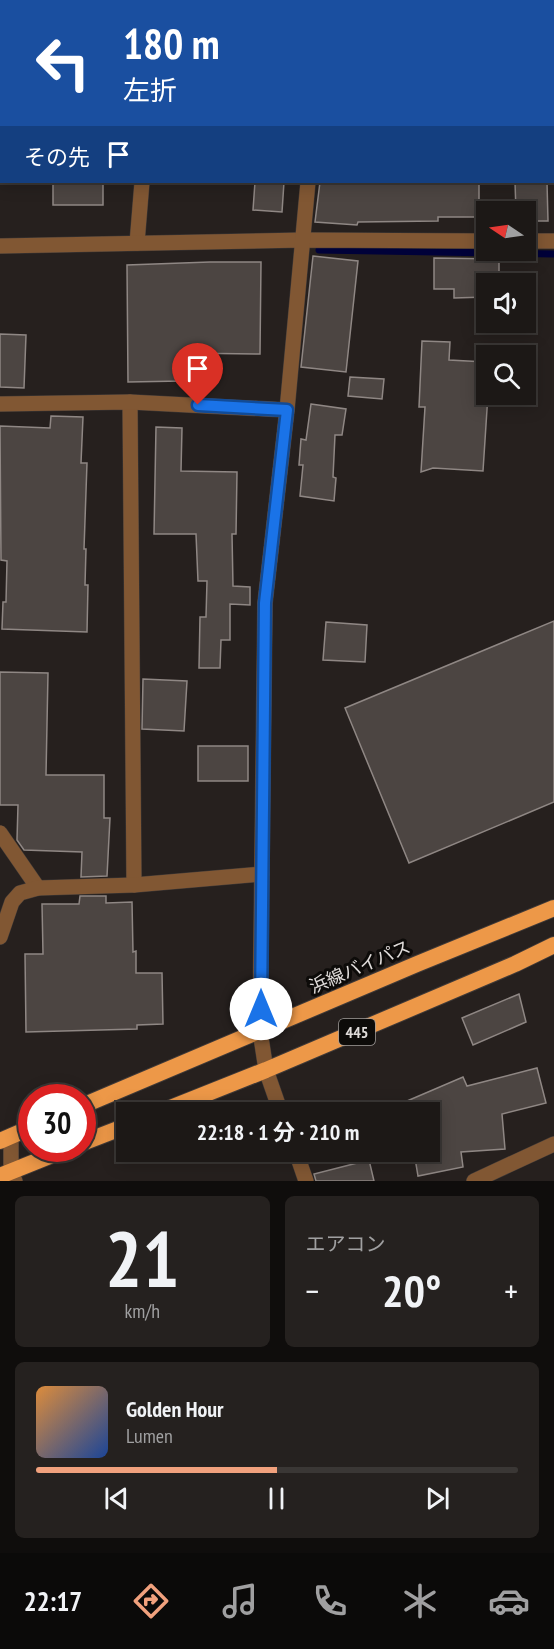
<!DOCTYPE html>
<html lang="ja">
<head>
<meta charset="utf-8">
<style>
	:root { --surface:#1c1816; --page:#25211f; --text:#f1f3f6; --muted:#a0a0a1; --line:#3a3735; --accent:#f1a17d }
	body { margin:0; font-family:"PT Sans Narrow","Noto Sans JP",sans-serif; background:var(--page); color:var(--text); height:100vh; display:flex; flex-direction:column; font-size:22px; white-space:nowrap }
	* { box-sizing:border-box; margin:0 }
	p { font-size:20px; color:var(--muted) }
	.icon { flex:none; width:33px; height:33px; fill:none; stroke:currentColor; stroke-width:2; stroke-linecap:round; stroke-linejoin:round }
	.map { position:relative; height:1181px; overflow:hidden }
	.side { display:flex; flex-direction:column; gap:15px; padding:15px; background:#0f0d0c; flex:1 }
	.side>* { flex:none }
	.hud { position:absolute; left:0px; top:0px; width:555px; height:183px; box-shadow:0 3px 15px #0003,0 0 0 2px var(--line); background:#1a4fa0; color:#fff; overflow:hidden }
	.needle { width:39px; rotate:283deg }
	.controls { position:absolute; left:476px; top:201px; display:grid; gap:12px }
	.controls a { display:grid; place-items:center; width:60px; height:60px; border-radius:0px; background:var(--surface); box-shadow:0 3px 15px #0003,0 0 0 2px var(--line); font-size:30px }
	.speed { position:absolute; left:18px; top:1084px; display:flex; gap:12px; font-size:30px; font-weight:700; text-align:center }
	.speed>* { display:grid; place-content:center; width:78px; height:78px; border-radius:50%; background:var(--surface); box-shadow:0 3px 15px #0003,0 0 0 2px var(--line); line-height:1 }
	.speed .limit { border:9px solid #d22; background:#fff; color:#111 }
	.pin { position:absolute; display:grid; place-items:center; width:51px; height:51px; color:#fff; margin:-62px -26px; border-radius:50% 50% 50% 0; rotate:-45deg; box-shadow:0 0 6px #0007 }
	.pin .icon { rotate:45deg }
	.me { position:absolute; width:66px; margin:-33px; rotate:0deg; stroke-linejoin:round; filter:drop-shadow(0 0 4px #0008) }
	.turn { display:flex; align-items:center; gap:21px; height:126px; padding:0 24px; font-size:27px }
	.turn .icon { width:78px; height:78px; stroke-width:2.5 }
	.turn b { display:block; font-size:42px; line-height:51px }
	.then { display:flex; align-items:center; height:57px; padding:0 24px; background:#0003; gap:12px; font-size:22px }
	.big { font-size:45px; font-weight:700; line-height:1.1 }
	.side .card { flex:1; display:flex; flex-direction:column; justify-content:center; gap:9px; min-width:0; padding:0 21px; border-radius:9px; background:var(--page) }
	.side .dial { align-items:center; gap:0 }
	.dial b { font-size:78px; line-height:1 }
	.song { display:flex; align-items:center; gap:18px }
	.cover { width:72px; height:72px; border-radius:9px; background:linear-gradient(135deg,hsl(30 70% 55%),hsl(220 70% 35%)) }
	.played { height:6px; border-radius:3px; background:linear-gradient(90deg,var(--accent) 50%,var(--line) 50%) }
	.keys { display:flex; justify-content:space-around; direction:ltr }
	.heat { display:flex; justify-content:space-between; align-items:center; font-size:33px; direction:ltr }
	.side .tiles { flex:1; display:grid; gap:15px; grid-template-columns:1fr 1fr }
	.card:last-child { grid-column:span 2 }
	.trip { position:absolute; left:116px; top:1102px; width:324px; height:60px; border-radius:0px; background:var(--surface); box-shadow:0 3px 15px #0003,0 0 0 2px var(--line); font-weight:700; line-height:60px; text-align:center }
	.menu { display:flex; height:96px; justify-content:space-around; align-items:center; background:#0b0a09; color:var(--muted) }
	.menu .icon { width:42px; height:42px }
	.menu .on { color:var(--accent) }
	.menu b { font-size:27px; color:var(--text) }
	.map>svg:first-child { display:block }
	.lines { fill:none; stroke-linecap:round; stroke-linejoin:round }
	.stream { stroke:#000139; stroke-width:7 }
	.building { fill:#4c4542; stroke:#8f8784; stroke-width:1.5 }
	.minor-casing { stroke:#403a38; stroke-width:16 }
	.tertiary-casing { stroke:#403a38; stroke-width:16 }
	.trunk-casing { stroke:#403a38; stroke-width:18 }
	.minor { stroke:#815733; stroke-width:15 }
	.tertiary { stroke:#815733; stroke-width:15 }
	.trunk { stroke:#ed9848; stroke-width:16 }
	.route-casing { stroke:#114b97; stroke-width:15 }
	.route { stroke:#1a73e8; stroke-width:10 }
	.labels { text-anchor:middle; stroke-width:6; stroke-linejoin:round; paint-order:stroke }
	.shield { fill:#0d0b09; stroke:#a19d9b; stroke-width:1.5 }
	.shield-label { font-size:16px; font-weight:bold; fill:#e0dcda }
	.street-label { font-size:18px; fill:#e0dcda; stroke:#0d0b09 }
</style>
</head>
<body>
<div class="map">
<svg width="554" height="1181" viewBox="0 0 554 1181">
	<rect width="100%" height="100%" fill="#26201e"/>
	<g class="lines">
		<!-- stream -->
		<polyline class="stream" points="319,250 554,254"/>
	</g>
	<!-- building -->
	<g class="building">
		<rect x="53" y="182" width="50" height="23"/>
		<polygon points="255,182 284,182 282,212 253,210"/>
		<polygon points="320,182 479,182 479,217 438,217 438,221 358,222 357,225 315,222"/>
		<polygon points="515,182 547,182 548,221 525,221 525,212 516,212"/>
		<polygon points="313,256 358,261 346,372 301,367"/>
		<polygon points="434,258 499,259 499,284 486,284 486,297 454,298 454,289 434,289"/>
		<polygon points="210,262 261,262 260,354 181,353 182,381 128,382 127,265"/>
		<polygon points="0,334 26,335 24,388 0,387"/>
		<polygon points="422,341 450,342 449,360 486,362 486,394 488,394 483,471 433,468 421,472 425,407 419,407"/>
		<polygon points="350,377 384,379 382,399 348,396"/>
		<polygon points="311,404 346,409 342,435 335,435 333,477 336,478 334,501 300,496 303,465 299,465 301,439 306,440"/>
		<polygon points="51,416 83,417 81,463 87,463 84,549 86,549 85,585 88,585 87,632 2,629 3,602 6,602 7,561 1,560 0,426 50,428"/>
		<polygon points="156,427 182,428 181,471 237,472 236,534 232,534 233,586 250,587 250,605 230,604 230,640 221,640 220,668 199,668 200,617 206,617 207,581 198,581 196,534 154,534"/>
		<polygon points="554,621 554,802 409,863 345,708"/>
		<polygon points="326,622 367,625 365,662 323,660"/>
		<polygon points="0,672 48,673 46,775 104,775 104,818 110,818 107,876 81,877 82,852 24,850 17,840 18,805 0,805"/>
		<polygon points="143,679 187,681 184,731 142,729"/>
		<rect x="198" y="746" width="50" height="35"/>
		<polygon points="80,896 106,896 106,903 132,902 133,952 136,951 136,973 162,973 163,1024 137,1025 137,1029 26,1032 25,954 43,954 42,904 79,904"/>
		<polygon points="519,994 526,1022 473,1045 462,1018"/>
		<polygon points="537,1068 546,1103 502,1114 505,1149 461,1152 463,1167 418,1176 414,1152 429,1152 429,1113 379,1113 463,1077 467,1086"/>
		<polygon points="369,1160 374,1181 316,1181 314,1174"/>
	</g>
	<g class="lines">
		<defs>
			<g id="minor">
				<polyline points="137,0 138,2"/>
				<polyline points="323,2 323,0"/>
				<polyline points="525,241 554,241"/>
				<polyline points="137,243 142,182"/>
				<polyline points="0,246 303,240 486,241"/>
				<polyline points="130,402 134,885"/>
				<polyline points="0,404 130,402 287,410"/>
				<polyline points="0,833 38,888"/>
				<polyline points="0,937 12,902 20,893 38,888 134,885 262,874"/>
				<polyline points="260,1031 265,603 287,410 308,182"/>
				<polyline points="11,1136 11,1171 15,1181"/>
			</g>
			<g id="tertiary">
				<polyline points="260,1031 266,1070 281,1113"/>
				<polyline points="296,1152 306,1181"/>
				<polyline points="474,1181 554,1144"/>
			</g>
			<g id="trunk">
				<polyline points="82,1106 417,964 554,908"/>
				<polyline points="158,1113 266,1070 515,964 554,945"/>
				<polyline points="0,1141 32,1127"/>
				<polyline points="82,1143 126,1126"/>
				<polyline points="0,1176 67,1149"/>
			</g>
		</defs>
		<!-- minor casing -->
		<use href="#minor" class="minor-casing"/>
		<!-- tertiary casing -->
		<use href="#tertiary" class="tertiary-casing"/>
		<!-- trunk casing -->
		<use href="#trunk" class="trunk-casing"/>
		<!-- minor -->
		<use href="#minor" class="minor"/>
		<!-- tertiary -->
		<use href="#tertiary" class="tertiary"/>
		<!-- trunk -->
		<use href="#trunk" class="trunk"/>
	</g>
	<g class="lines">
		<defs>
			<polyline id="route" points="198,405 287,410 265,603 261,1009"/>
		</defs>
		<!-- route casing -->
		<use href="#route" class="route-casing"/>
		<!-- route -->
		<use href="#route" class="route"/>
	</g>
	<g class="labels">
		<!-- shield labels -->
		<rect class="shield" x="339" y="1019" width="36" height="26" rx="4.5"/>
		<g class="shield-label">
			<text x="357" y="1038">445</text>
		</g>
		<!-- street labels -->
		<g class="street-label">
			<text transform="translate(360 967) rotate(-23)" y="6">浜線バイパス</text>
		</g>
	</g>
</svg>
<div class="controls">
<a><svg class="needle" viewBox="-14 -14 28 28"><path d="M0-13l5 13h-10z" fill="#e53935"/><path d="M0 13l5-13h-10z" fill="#a0a0a1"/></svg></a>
<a><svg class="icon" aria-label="sound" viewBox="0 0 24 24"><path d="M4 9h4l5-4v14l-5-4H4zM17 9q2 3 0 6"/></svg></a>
<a><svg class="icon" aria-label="search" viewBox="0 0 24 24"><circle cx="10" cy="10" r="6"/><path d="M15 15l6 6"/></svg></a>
</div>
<div class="speed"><div class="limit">30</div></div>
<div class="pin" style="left:198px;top:405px;background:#d93025"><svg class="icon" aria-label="arrive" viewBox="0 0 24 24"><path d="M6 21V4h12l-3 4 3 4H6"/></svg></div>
<svg class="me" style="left:261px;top:1009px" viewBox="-20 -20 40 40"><circle r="19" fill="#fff"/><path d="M0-13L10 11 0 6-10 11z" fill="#1a73e8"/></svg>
<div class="trip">22:18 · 1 分 · 210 m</div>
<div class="hud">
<div class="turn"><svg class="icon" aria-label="left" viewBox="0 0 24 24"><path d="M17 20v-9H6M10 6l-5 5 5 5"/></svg><div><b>180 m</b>左折</div></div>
<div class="then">その先<svg class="icon" aria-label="arrive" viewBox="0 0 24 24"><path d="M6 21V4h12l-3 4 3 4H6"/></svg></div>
</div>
</div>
<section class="side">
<div class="tiles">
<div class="card dial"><b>21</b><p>km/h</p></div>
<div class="card"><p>エアコン</p>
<div class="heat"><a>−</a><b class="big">20°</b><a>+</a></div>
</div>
<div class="card">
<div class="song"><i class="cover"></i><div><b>Golden Hour</b><p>Lumen</p></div></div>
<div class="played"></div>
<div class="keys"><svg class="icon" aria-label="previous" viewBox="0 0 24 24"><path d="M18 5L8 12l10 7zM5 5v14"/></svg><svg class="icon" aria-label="pause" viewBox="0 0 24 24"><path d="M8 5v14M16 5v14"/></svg><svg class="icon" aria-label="next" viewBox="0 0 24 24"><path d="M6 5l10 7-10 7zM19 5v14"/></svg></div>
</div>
</div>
</section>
<nav class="menu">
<b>22:17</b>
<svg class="icon on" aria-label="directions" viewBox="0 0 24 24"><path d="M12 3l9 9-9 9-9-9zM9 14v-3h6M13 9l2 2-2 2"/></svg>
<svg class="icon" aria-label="music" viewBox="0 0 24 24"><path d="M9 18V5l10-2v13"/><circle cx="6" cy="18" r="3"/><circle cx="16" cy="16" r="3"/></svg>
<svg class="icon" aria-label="phone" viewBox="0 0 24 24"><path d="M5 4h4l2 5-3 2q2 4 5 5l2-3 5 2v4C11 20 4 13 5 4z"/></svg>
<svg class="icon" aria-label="climate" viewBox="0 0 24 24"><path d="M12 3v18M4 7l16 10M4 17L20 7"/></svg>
<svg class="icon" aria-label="car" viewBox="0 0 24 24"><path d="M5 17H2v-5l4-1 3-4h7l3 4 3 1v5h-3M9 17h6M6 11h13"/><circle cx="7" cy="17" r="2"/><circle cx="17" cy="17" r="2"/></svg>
</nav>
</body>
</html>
